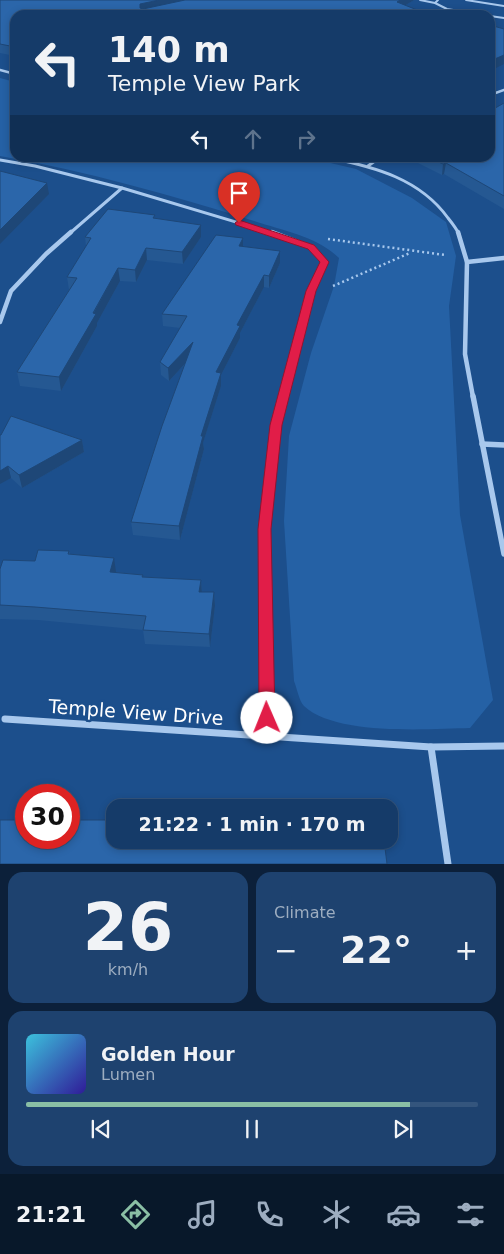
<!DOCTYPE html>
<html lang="en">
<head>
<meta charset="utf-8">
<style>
	:root { --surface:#153b69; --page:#1e426f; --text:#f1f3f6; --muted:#9dadc0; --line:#34557d; --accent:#8abfa5 }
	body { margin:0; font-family:"DejaVu Sans",sans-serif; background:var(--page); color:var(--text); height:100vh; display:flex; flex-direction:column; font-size:19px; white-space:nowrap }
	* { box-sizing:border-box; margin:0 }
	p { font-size:16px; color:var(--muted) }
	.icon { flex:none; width:28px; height:28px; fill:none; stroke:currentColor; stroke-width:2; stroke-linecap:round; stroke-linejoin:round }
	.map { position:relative; height:864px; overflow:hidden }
	.details { display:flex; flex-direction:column; gap:8px; padding:8px; background:#0c203a; flex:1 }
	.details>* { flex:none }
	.hud { position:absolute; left:10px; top:10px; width:485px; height:152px; border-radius:15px; box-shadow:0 2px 8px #0003,0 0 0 1px var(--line); background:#153b69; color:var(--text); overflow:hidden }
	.speed { position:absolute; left:15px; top:784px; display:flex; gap:10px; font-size:25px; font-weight:700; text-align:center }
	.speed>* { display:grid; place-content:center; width:65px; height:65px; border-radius:50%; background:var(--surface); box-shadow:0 2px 8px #0003,0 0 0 1px var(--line); line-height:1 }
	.speed .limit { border:8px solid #d22; background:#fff; color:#111 }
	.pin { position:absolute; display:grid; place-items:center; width:42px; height:42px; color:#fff; margin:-51px -21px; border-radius:50% 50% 50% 0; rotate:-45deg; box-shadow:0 0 5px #0007 }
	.pin .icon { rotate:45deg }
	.me { position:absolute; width:55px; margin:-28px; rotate:359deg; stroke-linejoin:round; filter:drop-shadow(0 0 4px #0008) }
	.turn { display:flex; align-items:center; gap:18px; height:105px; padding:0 15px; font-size:22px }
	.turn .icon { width:65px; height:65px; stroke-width:2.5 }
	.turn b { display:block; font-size:35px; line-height:42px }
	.lanes { display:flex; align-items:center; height:48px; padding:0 15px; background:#0003; justify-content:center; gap:25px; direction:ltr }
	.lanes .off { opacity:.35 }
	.big { font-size:38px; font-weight:700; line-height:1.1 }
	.details .tile { flex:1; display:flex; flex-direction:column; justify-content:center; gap:8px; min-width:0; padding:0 18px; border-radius:15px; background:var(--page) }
	.details .dial { align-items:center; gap:0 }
	.dial b { font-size:65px; line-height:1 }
	.song { display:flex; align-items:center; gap:15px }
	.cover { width:60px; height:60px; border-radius:8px; background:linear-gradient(135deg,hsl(190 70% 55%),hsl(250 70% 35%)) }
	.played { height:5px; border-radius:2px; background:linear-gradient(90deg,var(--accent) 85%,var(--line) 85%) }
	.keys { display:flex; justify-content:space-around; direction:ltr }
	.heat { display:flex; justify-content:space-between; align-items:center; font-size:28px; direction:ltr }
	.details .tiles { flex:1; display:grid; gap:8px; grid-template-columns:1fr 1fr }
	.tile:last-child { grid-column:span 2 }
	.trip { position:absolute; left:106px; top:799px; width:292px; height:50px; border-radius:15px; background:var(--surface); box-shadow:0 2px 8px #0003,0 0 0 1px var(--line); font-weight:700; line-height:50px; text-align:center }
	.tabs { display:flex; height:80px; justify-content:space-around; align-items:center; background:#08182a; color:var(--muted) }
	.tabs .icon { width:35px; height:35px }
	.tabs .current { color:var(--accent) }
	.tabs b { font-size:22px; color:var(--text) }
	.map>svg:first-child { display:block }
	.green { fill:#2561a5 }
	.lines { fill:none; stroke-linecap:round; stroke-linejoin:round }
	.path { stroke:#a8c8ed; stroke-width:2.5; stroke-dasharray:2 3; stroke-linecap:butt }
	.lane { stroke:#a8c8ed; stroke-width:2 }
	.street-far4 { stroke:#a8c8ed; stroke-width:2.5 }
	.street-far3 { stroke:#a8c8ed; stroke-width:3 }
	.street-far2 { stroke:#a8c8ed; stroke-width:4.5 }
	.street-far1 { stroke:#a8c8ed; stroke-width:5.5 }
	.street { stroke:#a8c8ed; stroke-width:7 }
	.wall { fill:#255892 }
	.shaded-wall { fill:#1e4777 }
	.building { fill:#2b66aa; stroke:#1e4777 }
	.route { fill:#e11d48; stroke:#92132f }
	.labels { text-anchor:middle; stroke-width:5; stroke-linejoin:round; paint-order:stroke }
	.near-street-label { font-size:19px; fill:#fff; stroke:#1c4f8c }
</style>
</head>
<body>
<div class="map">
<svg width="504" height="864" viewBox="0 0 504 864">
	<rect width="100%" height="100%" fill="#1c4f8c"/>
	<!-- green -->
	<path class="green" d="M0,78L15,82V158H309L356,169L412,198L446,222L456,256L449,306L460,515L493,700L470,728C428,729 336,736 304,706C299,701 297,688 294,681L284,521L289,436L311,353L334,286L339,258C316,236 284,231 254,221C171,195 86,171 0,156Z"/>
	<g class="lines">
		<!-- path -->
		<g class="path">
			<polyline points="328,239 445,255"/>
			<polyline points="333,286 410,253"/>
		</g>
		<!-- lane -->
		<g class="lane">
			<polyline points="420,0 435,3 438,0"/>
			<polyline points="466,0 504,6"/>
			<polyline points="435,3 447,9 484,15"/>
			<polyline points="490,16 504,18"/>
		</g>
		<!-- street-far4 -->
		<g class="street-far4">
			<polyline points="0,70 15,74"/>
			<polyline points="490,95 504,90"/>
		</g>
		<!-- street-far3 -->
		<g class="street-far3">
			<path d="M330,158C375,167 420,179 448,218C452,223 456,228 459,234"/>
			<polyline points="0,160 35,166 122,188 276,234"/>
			<polyline points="368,166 379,158"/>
			<polyline points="69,234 122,188"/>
		</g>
		<!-- street-far2 -->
		<g class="street-far2">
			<polyline points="272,232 311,247 324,262 311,291 283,397"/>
			<polyline points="458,232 467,262 465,354 473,397"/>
			<polyline points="467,262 504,258"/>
			<polyline points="0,322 11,291 46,254 71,232"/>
		</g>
		<!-- street-far1 -->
		<g class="street-far1">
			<polyline points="473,396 504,554"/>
			<polyline points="482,444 504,445"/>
			<polyline points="265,604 264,529 276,425 284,396"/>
		</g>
		<!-- street -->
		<g class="street">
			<polyline points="265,603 267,737"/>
			<polyline points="5,719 431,747 504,746"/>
			<polyline points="431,747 448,864"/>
		</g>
	</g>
	<!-- wall -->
	<g class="wall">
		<polygon points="0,0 414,0 406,5 15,15 15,56 0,53"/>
		<polygon points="504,103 504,209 444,174 442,175 408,158 490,158"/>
		<polygon points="155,218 201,237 183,264 147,260 136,282 120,281 97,323 97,326 61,391 20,386 17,372 69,290 67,277 86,246 85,237"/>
		<polygon points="243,238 243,246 280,263 269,288 264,287 240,333 240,338 221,375 221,386 203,443 204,449 180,540 133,535 131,522 184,365 169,381 161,375 160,362 180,328 163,326 162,314"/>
		<polygon points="0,435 82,440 84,452 22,488 11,478"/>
		<polygon points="69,551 70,554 116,572 143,575 143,577 201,580 202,592 214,592 215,606 210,647 145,644 143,630 38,620 0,619 0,569 35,561"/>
	</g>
	<!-- shaded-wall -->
	<g class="shaded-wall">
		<polygon points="159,0 199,0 140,14 140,4"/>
		<polygon points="400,0 414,0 396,11 397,2"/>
		<polygon points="504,55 504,64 490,71 490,61"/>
		<polygon points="446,163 444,174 442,175 443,164"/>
		<polygon points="47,183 49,194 0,244 0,230"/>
		<polygon points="201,225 201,237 183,264 182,252"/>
		<polygon points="243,238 243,250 239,246"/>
		<polygon points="146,248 147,260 136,282 135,270"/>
		<polygon points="280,251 280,263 269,288 269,276"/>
		<polygon points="118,268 120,281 97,323 97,326 61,391 59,377"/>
		<polygon points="264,275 264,287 240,333 240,338 221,375 221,386 203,443 204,449 180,540 179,526 216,372 237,325"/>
		<polygon points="193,342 193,355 169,381 168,368"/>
		<polygon points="82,440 84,452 22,488 19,475"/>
		<polygon points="8,466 11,478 0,484 0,471"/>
		<polygon points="114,558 116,572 112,586 110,572"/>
		<polygon points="201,580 202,594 199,592"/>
		<polygon points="214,592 215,606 210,647 209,634"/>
	</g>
	<!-- building -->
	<g class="building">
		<polygon points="0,0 159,0 140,4 140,8 143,9 185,0 400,0 397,2 430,15 15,15 15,47 0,44"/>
		<polygon points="490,25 504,29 504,55 490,61"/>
		<polygon points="504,103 504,196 446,163 443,164 430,158 490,158 490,111"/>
		<polygon points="0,171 47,183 0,230"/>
		<polygon points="108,209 155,215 153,218 201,225 182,252 146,248 135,270 118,268 93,313 96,314 59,377 17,372 77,278 67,277 91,238 85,237"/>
		<polygon points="216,235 243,238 239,246 280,251 269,276 264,275 237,325 240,326 216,372 221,373 201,436 203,436 179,526 131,522 162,426 193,342 168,368 160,362 187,316 162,314"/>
		<polygon points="11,416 82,440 19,475 8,466 0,471 0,435 1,435"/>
		<polygon points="38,550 69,551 68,554 114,558 110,572 143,575 142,577 201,580 199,592 214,592 209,634 143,630 146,616 35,607 0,605 0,569 3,560 35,561"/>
		<polygon points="204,805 286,806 286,808 203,808"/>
		<polygon points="110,810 115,811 115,840 384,840 387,864 0,864 0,820 26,820 26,838 69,838 69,820 109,820"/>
	</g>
	<!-- route -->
	<polygon class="route" points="239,220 314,245 329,262 316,291 282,425 271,529 275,718 272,723 267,725 262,723 259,718 258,529 270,425 306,291 320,262 308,249 236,225 235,223"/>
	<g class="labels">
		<!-- near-street labels -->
		<g class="near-street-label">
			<text transform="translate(136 712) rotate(4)" y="7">Temple View Drive</text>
		</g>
	</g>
</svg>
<div class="speed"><div class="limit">30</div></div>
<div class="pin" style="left:239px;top:223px;background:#d93025"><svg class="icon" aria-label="arrive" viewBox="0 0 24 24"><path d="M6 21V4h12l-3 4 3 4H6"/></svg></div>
<svg class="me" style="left:267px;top:718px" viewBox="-20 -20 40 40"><circle r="19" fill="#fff"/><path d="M0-13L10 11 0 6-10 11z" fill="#e11d48"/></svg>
<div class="trip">21:22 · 1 min · 170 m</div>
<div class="hud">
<div class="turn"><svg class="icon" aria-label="left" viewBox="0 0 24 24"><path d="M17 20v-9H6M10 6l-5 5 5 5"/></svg><div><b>140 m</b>Temple View Park</div></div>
<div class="lanes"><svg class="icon" aria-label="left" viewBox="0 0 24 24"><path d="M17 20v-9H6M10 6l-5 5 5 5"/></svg><svg class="icon off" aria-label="ahead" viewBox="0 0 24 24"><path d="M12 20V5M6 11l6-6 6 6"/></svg><svg class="icon off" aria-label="right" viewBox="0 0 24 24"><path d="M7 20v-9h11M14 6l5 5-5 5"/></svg></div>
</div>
</div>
<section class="details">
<div class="tiles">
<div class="tile dial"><b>26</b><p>km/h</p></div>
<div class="tile"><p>Climate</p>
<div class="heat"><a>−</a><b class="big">22°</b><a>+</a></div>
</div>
<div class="tile">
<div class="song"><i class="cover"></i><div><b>Golden Hour</b><p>Lumen</p></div></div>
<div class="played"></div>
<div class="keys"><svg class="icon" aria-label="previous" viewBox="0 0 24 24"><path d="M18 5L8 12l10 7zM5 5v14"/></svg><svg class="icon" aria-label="pause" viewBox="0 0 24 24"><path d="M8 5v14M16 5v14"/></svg><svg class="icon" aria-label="next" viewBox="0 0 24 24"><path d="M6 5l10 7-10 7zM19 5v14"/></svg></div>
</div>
</div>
</section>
<nav class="tabs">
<b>21:21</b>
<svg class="icon current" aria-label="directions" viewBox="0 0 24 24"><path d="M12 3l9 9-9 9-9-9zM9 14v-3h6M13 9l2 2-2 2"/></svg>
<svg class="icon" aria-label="music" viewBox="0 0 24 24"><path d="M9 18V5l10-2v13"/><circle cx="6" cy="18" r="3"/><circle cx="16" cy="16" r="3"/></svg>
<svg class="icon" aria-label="phone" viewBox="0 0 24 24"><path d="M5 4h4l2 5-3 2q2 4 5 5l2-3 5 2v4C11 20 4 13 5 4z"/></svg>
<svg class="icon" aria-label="climate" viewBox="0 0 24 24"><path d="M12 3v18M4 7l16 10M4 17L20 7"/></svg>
<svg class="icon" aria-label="car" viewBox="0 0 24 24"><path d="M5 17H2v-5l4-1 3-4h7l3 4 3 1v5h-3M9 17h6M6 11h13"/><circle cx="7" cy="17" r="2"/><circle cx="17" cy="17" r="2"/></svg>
<svg class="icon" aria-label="filters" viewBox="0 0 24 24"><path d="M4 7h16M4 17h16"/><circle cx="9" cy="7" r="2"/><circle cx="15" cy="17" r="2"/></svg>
</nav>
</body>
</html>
